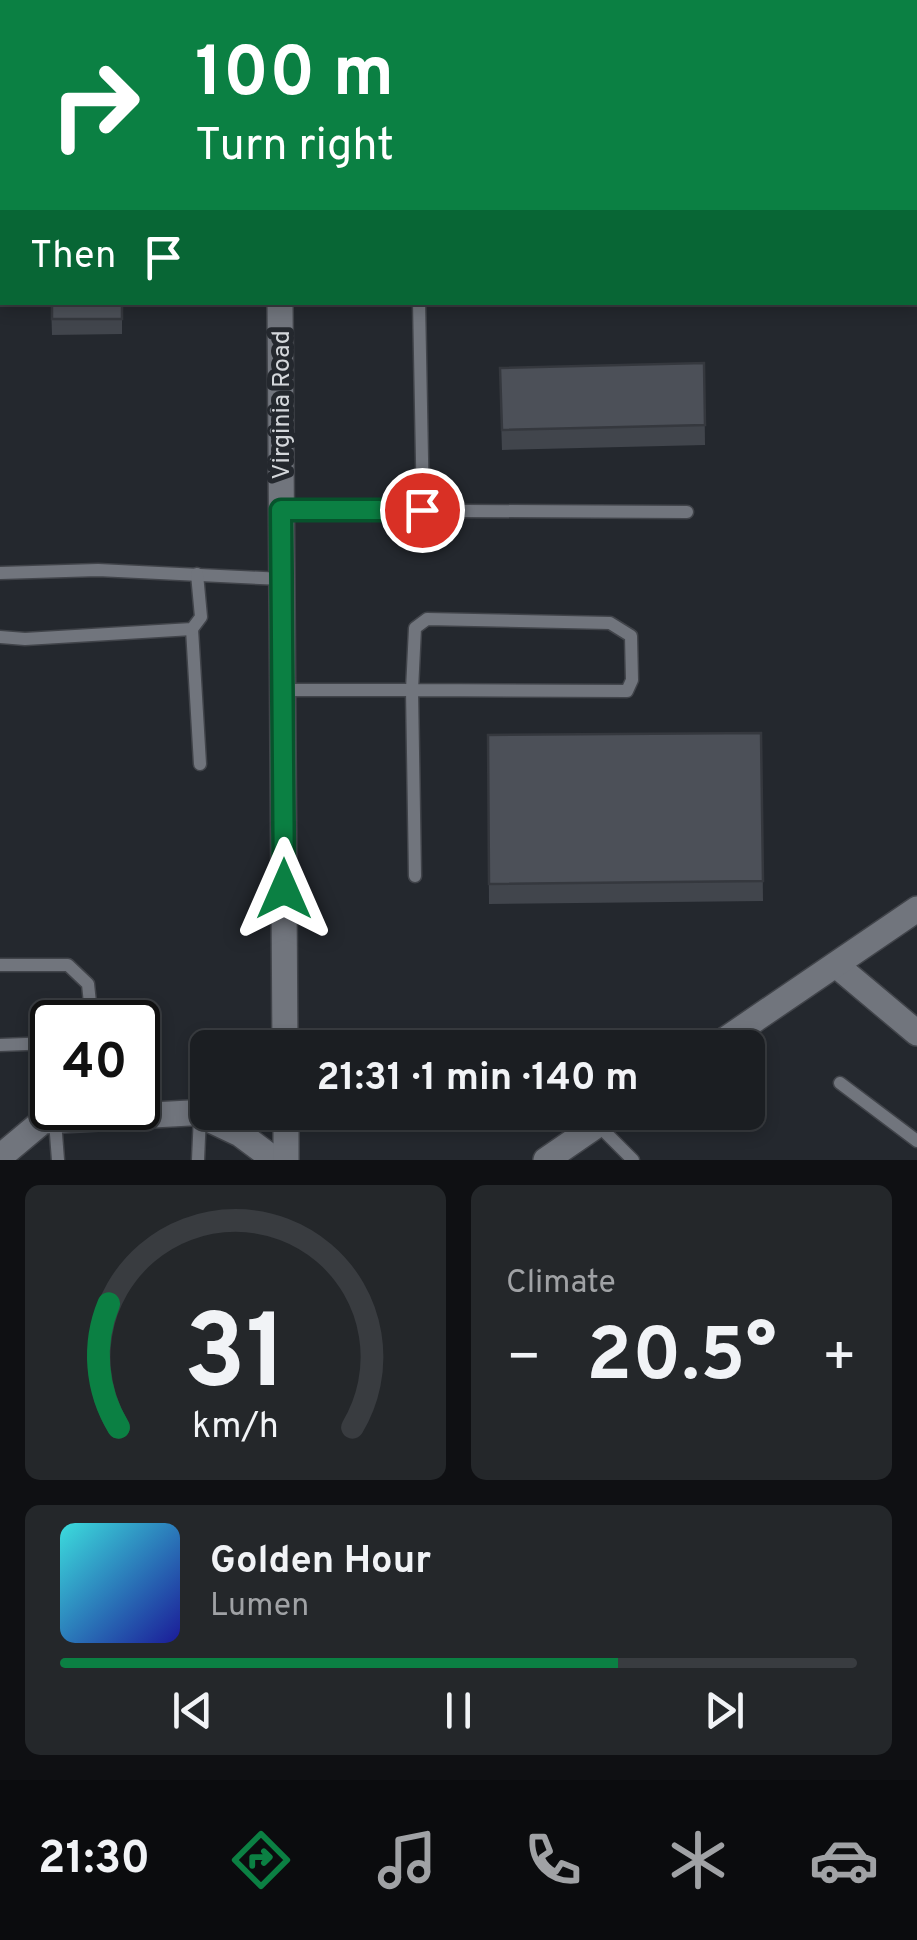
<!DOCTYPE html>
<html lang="en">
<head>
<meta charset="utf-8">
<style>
	:root { --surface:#1b1e22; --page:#24272a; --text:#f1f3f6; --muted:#a0a2a5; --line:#393c40; --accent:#0b8043 }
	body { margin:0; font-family:Overpass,sans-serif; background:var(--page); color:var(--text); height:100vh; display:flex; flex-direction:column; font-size:38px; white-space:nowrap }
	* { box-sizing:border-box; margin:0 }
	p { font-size:32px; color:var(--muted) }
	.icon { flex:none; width:55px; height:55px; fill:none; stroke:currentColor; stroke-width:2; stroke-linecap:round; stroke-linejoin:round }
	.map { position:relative; height:1160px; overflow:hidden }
	.panel { display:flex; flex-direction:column; gap:25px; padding:25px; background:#0f1013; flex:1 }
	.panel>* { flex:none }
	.banner { position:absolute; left:0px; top:0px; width:918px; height:305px; box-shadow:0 5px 15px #0003,0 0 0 2px var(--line); background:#0b8043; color:#fff; overflow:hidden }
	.speed { position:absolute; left:30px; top:1000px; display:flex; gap:20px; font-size:50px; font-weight:700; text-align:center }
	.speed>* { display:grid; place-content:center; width:130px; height:130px; border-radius:50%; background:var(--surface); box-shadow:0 5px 15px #0003,0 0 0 2px var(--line); line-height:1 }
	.speed .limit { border:5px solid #111; border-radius:15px; background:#fff; color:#111 }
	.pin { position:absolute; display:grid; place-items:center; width:85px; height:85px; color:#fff; margin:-42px; border:5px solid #fff; border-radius:50%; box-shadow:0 2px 10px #0007 }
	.me { position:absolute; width:110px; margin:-55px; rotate:0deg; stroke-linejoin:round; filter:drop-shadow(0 0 8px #0008) }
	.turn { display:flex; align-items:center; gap:35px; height:210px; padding:0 30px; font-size:45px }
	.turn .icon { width:130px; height:130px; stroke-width:2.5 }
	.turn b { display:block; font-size:70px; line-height:85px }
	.then { display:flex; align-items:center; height:95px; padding:0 30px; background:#0003; gap:20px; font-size:38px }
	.big { font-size:75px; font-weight:700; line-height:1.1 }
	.panel .tile { flex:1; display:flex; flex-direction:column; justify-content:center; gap:15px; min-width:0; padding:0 35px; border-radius:15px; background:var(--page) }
	.panel .dial { align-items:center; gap:0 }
	.dial svg { height:260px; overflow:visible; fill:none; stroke:var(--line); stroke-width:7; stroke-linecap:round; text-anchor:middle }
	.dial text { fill:var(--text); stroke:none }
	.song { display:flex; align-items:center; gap:30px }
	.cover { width:120px; height:120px; border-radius:15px; background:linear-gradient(135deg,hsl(180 70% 55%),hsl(240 70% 35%)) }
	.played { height:10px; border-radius:5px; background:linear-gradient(90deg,var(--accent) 70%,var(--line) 70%) }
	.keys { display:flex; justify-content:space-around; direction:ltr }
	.heat { display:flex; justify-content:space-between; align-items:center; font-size:55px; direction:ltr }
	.panel .tiles { flex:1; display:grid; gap:25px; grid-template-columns:1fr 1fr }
	.tile:last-child { grid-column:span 2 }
	.trip { position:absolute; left:190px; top:1030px; width:575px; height:100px; border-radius:15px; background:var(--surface); box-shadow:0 5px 15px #0003,0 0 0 2px var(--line); font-weight:700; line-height:100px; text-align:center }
	.tabs { display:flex; height:160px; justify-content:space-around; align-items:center; background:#0b0c0e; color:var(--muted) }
	.tabs .icon { width:70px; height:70px }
	.tabs .active { color:var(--accent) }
	.tabs b { font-size:45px; color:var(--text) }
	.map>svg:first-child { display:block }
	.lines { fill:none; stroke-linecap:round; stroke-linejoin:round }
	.lane-casing { stroke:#41444a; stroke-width:15 }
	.street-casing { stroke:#41444a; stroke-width:28 }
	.secondary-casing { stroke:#41444a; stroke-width:28 }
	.lane { stroke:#71757d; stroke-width:12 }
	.street { stroke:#71757d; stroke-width:25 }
	.secondary { stroke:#71757d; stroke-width:25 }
	.wall { fill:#41454c }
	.building { fill:#4c5058; stroke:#35383e; stroke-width:2.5 }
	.route-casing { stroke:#07532c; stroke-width:25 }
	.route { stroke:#0b8043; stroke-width:18 }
	.labels { text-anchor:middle; stroke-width:10; stroke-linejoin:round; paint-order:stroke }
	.street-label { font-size:25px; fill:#d4d7db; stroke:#24282e }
</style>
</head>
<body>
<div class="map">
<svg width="917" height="1160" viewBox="0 0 917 1160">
	<rect width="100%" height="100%" fill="#24282e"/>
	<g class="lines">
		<defs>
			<g id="lane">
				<polyline points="419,302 423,511"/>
				<polyline points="281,510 687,512"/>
				<polyline points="0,573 98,570 282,579"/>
				<polyline points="192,629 200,764"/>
				<polyline points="0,637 25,639 192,629 201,617 197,574"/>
				<polyline points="283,690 412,690 415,628 427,619 610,623 631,636 632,680 627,691 412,690 415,876"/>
				<polyline points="0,965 68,965 88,984 92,1022"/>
				<polyline points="0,1045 52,1043"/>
				<polyline points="840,1083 917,1141"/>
				<polyline points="55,1121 58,1160"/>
				<polyline points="598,1125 633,1160"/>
				<polyline points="198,1160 200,1115"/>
			</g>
			<g id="street">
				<polyline points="836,965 917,1033"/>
				<polyline points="713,1048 917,909"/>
				<polyline points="200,1115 240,1134 275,1160"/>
				<polyline points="0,1157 43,1121 208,1112"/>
				<polyline points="546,1160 616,1112"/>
			</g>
			<g id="secondary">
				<polyline points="277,0 277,2"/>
				<polyline points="280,302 285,1048"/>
				<polyline points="286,1112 286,1160"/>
			</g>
		</defs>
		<!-- lane casing -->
		<use href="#lane" class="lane-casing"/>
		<!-- street casing -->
		<use href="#street" class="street-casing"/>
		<!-- secondary casing -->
		<use href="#secondary" class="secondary-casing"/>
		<!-- lane -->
		<use href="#lane" class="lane"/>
		<!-- street -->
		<use href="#street" class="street"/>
		<!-- secondary -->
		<use href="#secondary" class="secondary"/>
	</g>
	<!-- wall -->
	<g class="wall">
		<polygon points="51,302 122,302 122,334 52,335"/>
		<polygon points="704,363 705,445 502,450 500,389"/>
		<polygon points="761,733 763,901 489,904 488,735"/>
	</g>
	<!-- building -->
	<g class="building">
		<rect x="46" y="0" width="69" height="2"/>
		<rect x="435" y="0" width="289" height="2"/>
		<rect x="52" y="302" width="70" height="17"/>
		<polygon points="704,363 705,425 502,430 500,368"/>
		<polygon points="761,733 763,881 489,884 488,735"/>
	</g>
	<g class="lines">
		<defs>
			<polyline id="route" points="284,889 281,510 422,510"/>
		</defs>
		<!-- route casing -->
		<use href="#route" class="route-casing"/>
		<!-- route -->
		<use href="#route" class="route"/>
	</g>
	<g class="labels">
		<!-- street labels -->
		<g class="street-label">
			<text transform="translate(280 405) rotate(-90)" y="9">Virginia Road</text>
		</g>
	</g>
</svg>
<div class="speed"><div class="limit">40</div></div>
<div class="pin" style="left:422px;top:510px;background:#d93025"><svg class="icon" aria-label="arrive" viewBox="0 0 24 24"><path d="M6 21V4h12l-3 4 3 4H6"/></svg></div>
<svg class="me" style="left:284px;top:889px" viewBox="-20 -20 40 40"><path d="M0-17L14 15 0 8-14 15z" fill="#0b8043" stroke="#fff" stroke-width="4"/></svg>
<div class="trip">21:31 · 1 min · 140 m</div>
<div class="banner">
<div class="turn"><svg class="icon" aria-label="right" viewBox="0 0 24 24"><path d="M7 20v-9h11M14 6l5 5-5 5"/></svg><div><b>100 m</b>Turn right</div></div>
<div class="then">Then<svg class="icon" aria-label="arrive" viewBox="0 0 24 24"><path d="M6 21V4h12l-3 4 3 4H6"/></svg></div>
</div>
</div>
<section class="panel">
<div class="tiles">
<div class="tile dial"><svg viewBox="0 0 100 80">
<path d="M14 69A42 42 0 1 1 86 69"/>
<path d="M14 69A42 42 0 0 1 11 31" stroke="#0b8043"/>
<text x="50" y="56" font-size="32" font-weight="700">31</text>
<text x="50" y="72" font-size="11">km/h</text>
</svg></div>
<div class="tile"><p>Climate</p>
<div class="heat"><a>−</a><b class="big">20.5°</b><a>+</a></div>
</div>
<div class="tile">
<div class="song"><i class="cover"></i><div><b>Golden Hour</b><p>Lumen</p></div></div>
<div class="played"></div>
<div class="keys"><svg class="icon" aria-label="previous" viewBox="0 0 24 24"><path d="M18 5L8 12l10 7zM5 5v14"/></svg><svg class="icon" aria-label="pause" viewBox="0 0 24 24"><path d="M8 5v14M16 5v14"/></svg><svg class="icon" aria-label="next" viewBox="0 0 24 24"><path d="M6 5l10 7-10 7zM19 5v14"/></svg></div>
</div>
</div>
</section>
<nav class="tabs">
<b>21:30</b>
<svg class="icon active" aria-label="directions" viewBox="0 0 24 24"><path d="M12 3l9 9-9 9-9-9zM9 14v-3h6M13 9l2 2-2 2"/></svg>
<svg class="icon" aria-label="music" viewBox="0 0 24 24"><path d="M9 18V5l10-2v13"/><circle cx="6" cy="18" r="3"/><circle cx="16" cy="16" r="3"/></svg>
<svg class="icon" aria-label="phone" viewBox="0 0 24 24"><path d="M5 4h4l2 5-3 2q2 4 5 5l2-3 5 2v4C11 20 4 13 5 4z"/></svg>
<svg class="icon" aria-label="climate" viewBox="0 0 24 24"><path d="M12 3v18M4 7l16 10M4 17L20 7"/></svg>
<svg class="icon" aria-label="car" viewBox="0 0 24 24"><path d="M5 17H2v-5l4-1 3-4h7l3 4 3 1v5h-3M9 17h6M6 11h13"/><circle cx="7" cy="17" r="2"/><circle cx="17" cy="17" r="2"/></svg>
</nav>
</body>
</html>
